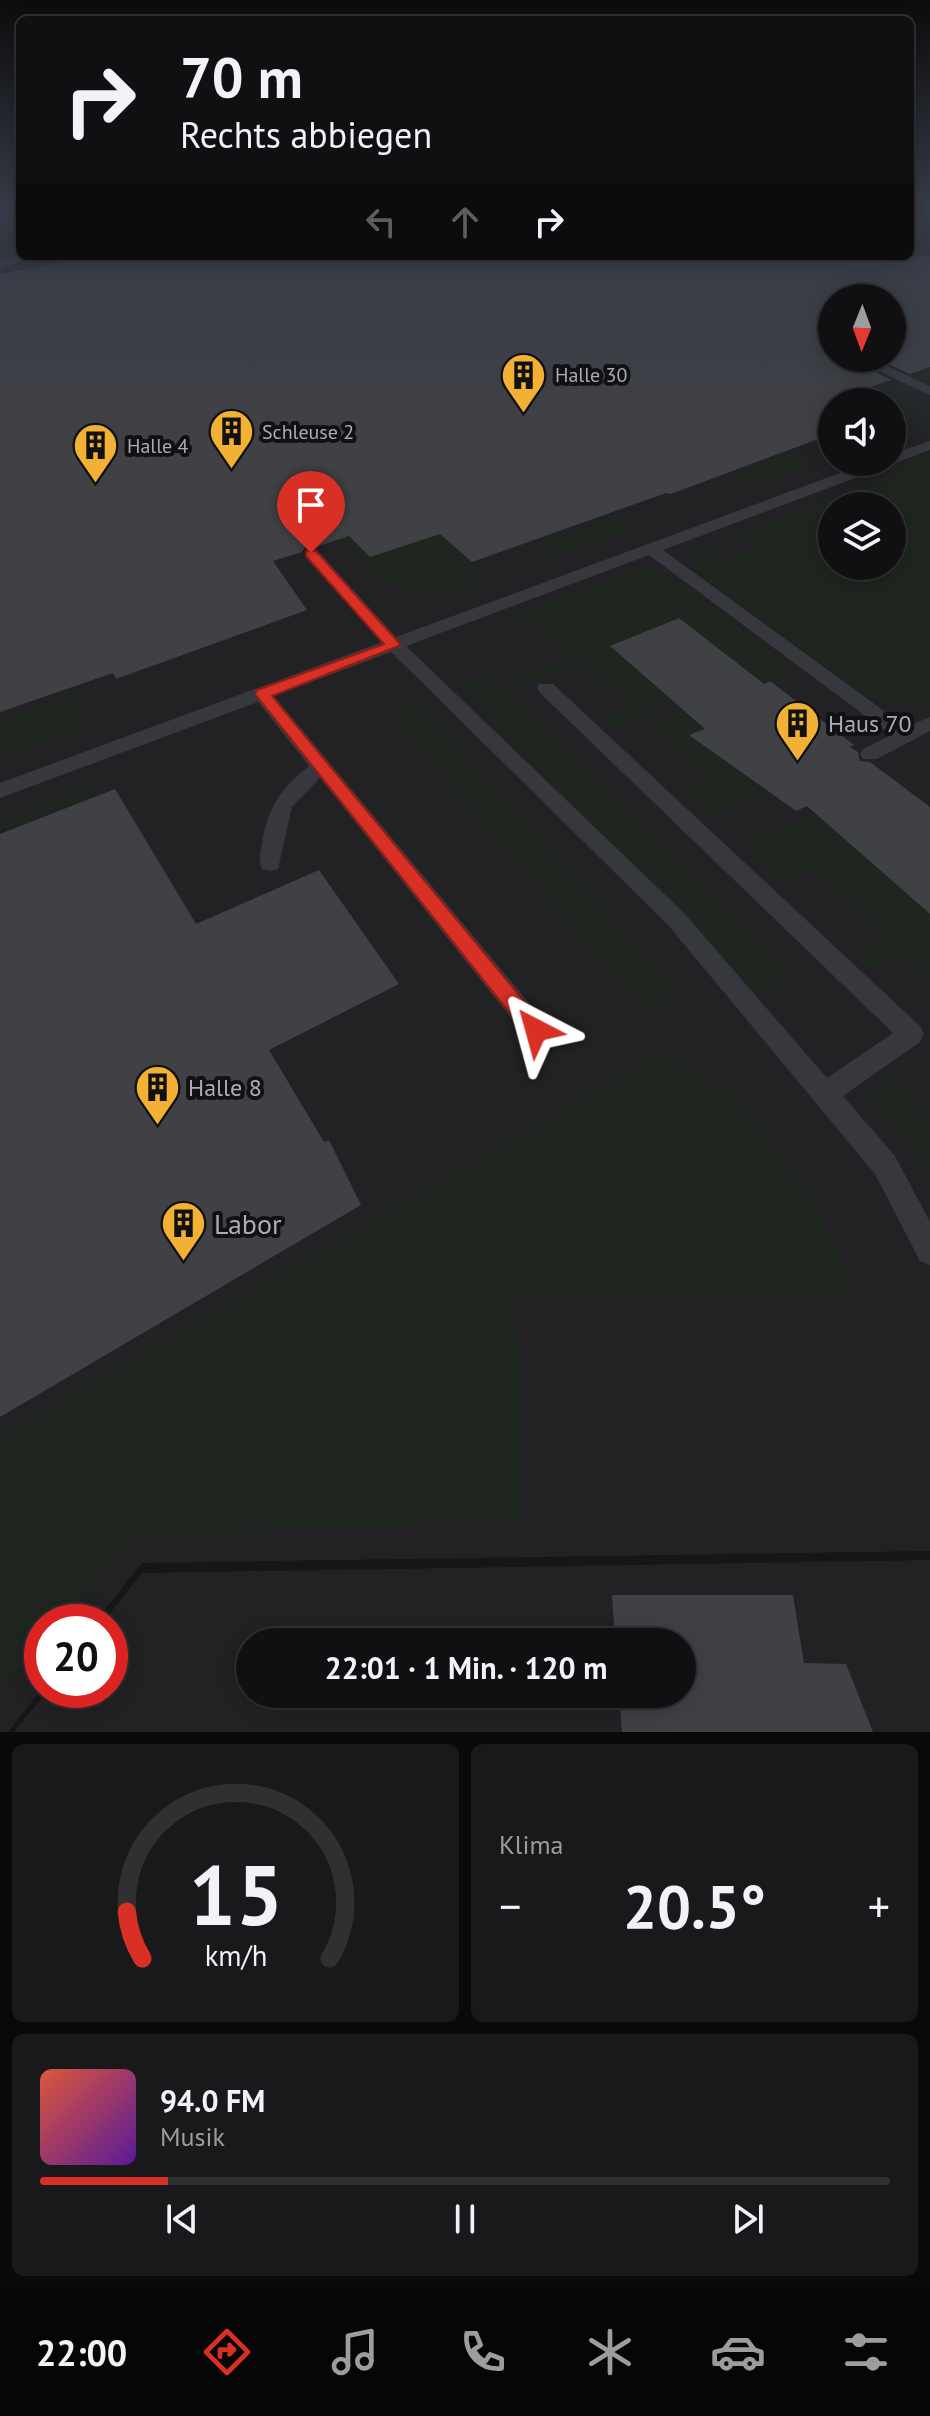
<!DOCTYPE html>
<html lang="de">
<head>
<meta charset="utf-8">
<style>
	:root { --surface:#101012; --page:#19191b; --text:#f1f3f6; --muted:#9c9d9f; --line:#303032; --accent:#d93025 }
	body { margin:0; font-family:"PT Sans",sans-serif; background:var(--page); color:var(--text); height:100vh; display:flex; flex-direction:column; font-size:30px; white-space:nowrap }
	* { box-sizing:border-box; margin:0 }
	p { font-size:26px; color:var(--muted) }
	.icon { flex:none; width:44px; height:44px; fill:none; stroke:currentColor; stroke-width:2; stroke-linecap:round; stroke-linejoin:round }
	.map { position:relative; height:1732px; overflow:hidden }
	.side { display:flex; flex-direction:column; gap:12px; padding:12px; background:#09090a; flex:1 }
	.side>* { flex:none }
	.guide { position:absolute; left:16px; top:16px; width:898px; height:244px; border-radius:12px; box-shadow:0 4px 20px #0003,0 0 0 2px var(--line); background:#101012; color:var(--text); overflow:hidden }
	.needle { width:52px; rotate:181deg }
	.fabs { position:absolute; left:818px; top:284px; display:grid; gap:16px }
	.fabs a { display:grid; place-items:center; width:88px; height:88px; border-radius:50%; background:var(--surface); box-shadow:0 4px 20px #0003,0 0 0 2px var(--line); font-size:40px }
	.speed { position:absolute; left:24px; top:1604px; display:flex; gap:16px; font-size:40px; font-weight:700; text-align:center }
	.speed>* { display:grid; place-content:center; width:104px; height:104px; border-radius:50%; background:var(--surface); box-shadow:0 4px 20px #0003,0 0 0 2px var(--line); line-height:1 }
	.speed .limit { border:12px solid #d22; background:#fff; color:#111 }
	.pin { position:absolute; display:grid; place-items:center; width:68px; height:68px; color:#fff; margin:-82px -34px; border-radius:50% 50% 50% 0; rotate:-45deg; box-shadow:0 0 8px #0007 }
	.pin .icon { rotate:45deg }
	.me { position:absolute; width:88px; margin:-44px; rotate:321deg; stroke-linejoin:round; filter:drop-shadow(0 0 6px #0008) }
	.turn { display:flex; align-items:center; gap:28px; height:168px; padding:0 32px; font-size:36px }
	.turn .icon { width:104px; height:104px; stroke-width:2.5 }
	.turn b { display:block; font-size:56px; line-height:68px }
	.lanes { display:flex; align-items:center; height:76px; padding:0 32px; background:#0003; justify-content:center; gap:40px; direction:ltr }
	.lanes .off { opacity:.35 }
	.big { font-size:60px; font-weight:600; line-height:1.1 }
	.side .tile { flex:1; display:flex; flex-direction:column; justify-content:center; gap:12px; min-width:0; padding:0 28px; border-radius:12px; background:var(--page) }
	.side .dial { align-items:center; gap:0 }
	.dial svg { height:208px; overflow:visible; fill:none; stroke:var(--line); stroke-width:7; stroke-linecap:round; text-anchor:middle }
	.dial text { fill:var(--text); stroke:none }
	.song { display:flex; align-items:center; gap:24px }
	.cover { width:96px; height:96px; border-radius:12px; background:linear-gradient(135deg,hsl(10 70% 55%),hsl(270 70% 35%)) }
	.played { height:8px; border-radius:4px; background:linear-gradient(90deg,var(--accent) 15%,var(--line) 15%) }
	.keys { display:flex; justify-content:space-around; direction:ltr }
	.heat { display:flex; justify-content:space-between; align-items:center; font-size:44px; direction:ltr }
	.side .tiles { flex:1; display:grid; gap:12px; grid-template-columns:1fr 1fr }
	.tile:last-child { grid-column:span 2 }
	.trip { position:absolute; left:236px; top:1628px; width:460px; height:80px; border-radius:40px; background:var(--surface); box-shadow:0 4px 20px #0003,0 0 0 2px var(--line); font-weight:600; line-height:80px; text-align:center }
	.tab-bar { display:flex; height:128px; justify-content:space-around; align-items:center; background:#060607; color:var(--muted) }
	.tab-bar .icon { width:56px; height:56px }
	.tab-bar .on { color:var(--accent) }
	.tab-bar b { font-size:36px; color:var(--text) }
	.map>svg:first-child { display:block }
	.built { fill:#222225; fill-rule:evenodd }
	.green { fill:#1e261f; fill-rule:evenodd }
	.building { fill:#404145; fill-rule:evenodd }
	.lines { fill:none; stroke-linecap:round; stroke-linejoin:round }
	.lane { fill:#37383d; fill-rule:evenodd }
	.route { fill:#d93025; stroke:#8d1f18; stroke-width:2 }
	.labels { text-anchor:middle; stroke-width:8; stroke-linejoin:round; paint-order:stroke }
	.far-poi-label { font-size:20px; fill:#a8adb8; stroke:#111113; text-anchor:start }
	.poi-label { font-size:24px; fill:#a8adb8; stroke:#111113; text-anchor:start }
	.near-poi-label { font-size:28px; fill:#a8adb8; stroke:#111113; text-anchor:start }
</style>
</head>
<body>
<div class="map">
<svg width="930" height="1732" viewBox="0 0 930 1732">
	<rect width="100%" height="100%" fill="#161618"/>
	<!-- built -->
	<g class="built">
		<path d="M0,208H20V256H910V208H930V1551L142,1563L95,1622H42V1689L8,1732H0ZM832,298H892V358H832ZM832,402H892V462H832ZM832,506H892V566H832Z"/>
		<path d="M930,1560V1732H14L48,1690H110V1622H103L142,1573ZM250,1642H682V1694H250Z"/>
	</g>
	<!-- green -->
	<g class="green">
		<polygon points="20,220 21,256 0,262 0,224"/>
		<polygon points="855,372 910,402 920,418 912,427 892,435 892,402 832,402 810,408 855,392"/>
		<polygon points="795,452 813,463 747,487 729,476"/>
		<path d="M930,456V700L921,705L866,697L693,568L689,559L692,550L701,544L724,561L757,547L738,534L905,470L901,467ZM832,506H892V566H832Z"/>
		<polygon points="618,516 635,528 558,557 541,544"/>
		<path d="M440,533L480,572L474,583C403,604 387,588 336,540L349,536L370,557Z"/>
		<polygon points="655,569 676,579 794,668 763,684 679,618 610,646 675,703 613,730 602,720 631,707 580,662 524,687 503,667 511,664 524,676 571,655 540,625 519,632 505,619 635,570"/>
		<polygon points="486,674 791,976 760,995 458,685"/>
		<polygon points="74,695 91,725 0,758 0,720"/>
		<polygon points="416,702 678,993 645,1011 388,713"/>
		<polygon points="686,712 705,729 690,736 769,793 712,816 679,791 709,775 651,725"/>
		<polygon points="88,788 92,796 0,831 0,822"/>
		<polygon points="816,814 930,914 930,976 906,953 873,972 855,955 887,936 815,868 783,884 742,844"/>
		<polygon points="658,1054 733,1094 817,1205 856,1297 517,1297 520,1522 137,1535 60,1622 42,1622 42,1643 0,1691 0,1437"/>
		<path d="M896,1073C927,1112 930,1123 930,1172L867,1091Z"/>
	</g>
	<!-- building -->
	<g class="building">
		<path d="M94,256H930V367L910,374L879,360L872,366L873,371L891,380L832,400V434L671,494L666,493L472,562L440,534L370,557L349,536L316,547H305L302,552L273,561L307,610L116,679L113,673L0,712V274ZM832,298H892V358H832Z"/>
		<polygon points="679,618 764,684 770,681 854,745 850,747 858,752 860,761 870,762 930,807 930,914 807,806 796,811 689,735 705,729 610,646"/>
		<polygon points="115,789 196,924 319,870 399,984 269,1050 324,1142 329,1140 361,1205 0,1417 0,834"/>
		<polygon points="612,1595 793,1595 804,1663 846,1664 873,1732 622,1732 619,1694 682,1694 682,1642 615,1642"/>
	</g>
	<g class="lines">
		<!-- lane -->
		<g class="lane">
			<polygon points="20,214 20,220 0,224 0,218"/>
			<polygon points="21,256 39,256 0,268 0,262"/>
			<polygon points="881,363 930,386 930,395 876,370 875,367"/>
			<path d="M930,441V450L663,550L906,727L930,717V731L877,759H863L860,754L863,749L891,735L649,555L406,646L684,913L827,1078L893,1033L539,692L537,688L539,684H553L920,1026L924,1034L920,1042L843,1096L895,1156L930,1222V1265L920,1261L875,1174L668,925L391,652L274,696L545,1022L548,1030L545,1038L536,1041L527,1038L320,778L292,807L278,869L270,871L262,869C258,861 260,853 262,844C267,809 281,787 309,766L258,702L0,798V783L382,642L305,556V550H317L396,637L870,462H892V454Z"/>
		</g>
	</g>
	<!-- sky -->
	<linearGradient id="sky" x2="0" y2="1"><stop stop-color="#0c0c0d"/><stop offset="0.46" stop-color="#363c48"/><stop offset="1" stop-color="#363c48" stop-opacity="0"/></linearGradient>
	<rect width="930" height="450" fill="url(#sky)"/>
	<!-- route -->
	<polygon class="route" points="306,551 316,551 401,645 272,696 543,1024 546,1030 543,1036 536,1039 528,1036 255,694 257,690 384,644 306,556"/>
	<!-- icons -->
	<defs>
		<symbol id="building-pin" viewBox="-11 -11 22 30"><path d="M0 17L-7.5 6A9.5 9.5 0 1 1 7.5 6Z" fill="#f2b134" stroke="#111113"/><path d="M-4-6H4V6H1V3H-1V6H-4ZM-2.5-4.3h1.7v1.8h-1.7ZM.8-4.3h1.7v1.8H.8ZM-2.5-1h1.7V.8h-1.7ZM.8-1h1.7V.8H.8Z" fill="#111"/></symbol>
	</defs>
	<g fill-rule="evenodd">
		<use href="#building-pin" x="498" y="350" width="51" height="69"/>
		<use href="#building-pin" x="206" y="406" width="51" height="69"/>
		<use href="#building-pin" x="70" y="420" width="51" height="69"/>
		<use href="#building-pin" x="772" y="698" width="51" height="69"/>
		<use href="#building-pin" x="132" y="1062" width="51" height="69"/>
		<use href="#building-pin" x="158" y="1198" width="51" height="69"/>
	</g>
	<g class="labels">
		<!-- far-poi labels -->
		<g class="far-poi-label">
			<text x="555" y="382">Halle 30</text>
			<text x="262" y="439">Schleuse 2</text>
			<text x="127" y="453">Halle 4</text>
		</g>
		<!-- poi labels -->
		<g class="poi-label">
			<text x="828" y="732">Haus 70</text>
			<text x="188" y="1096">Halle 8</text>
		</g>
		<!-- near-poi labels -->
		<g class="near-poi-label">
			<text x="214" y="1234">Labor</text>
		</g>
	</g>
</svg>
<div class="fabs">
<a><svg class="needle" viewBox="-14 -14 28 28"><path d="M0-13l5 13h-10z" fill="#e53935"/><path d="M0 13l5-13h-10z" fill="#9c9d9f"/></svg></a>
<a><svg class="icon" aria-label="sound" viewBox="0 0 24 24"><path d="M4 9h4l5-4v14l-5-4H4zM17 9q2 3 0 6"/></svg></a>
<a><svg class="icon" aria-label="layers" viewBox="0 0 24 24"><path d="M12 4l9 5-9 5-9-5zM3 14l9 5 9-5"/></svg></a>
</div>
<div class="speed"><div class="limit">20</div></div>
<div class="pin" style="left:311px;top:553px;background:#d93025"><svg class="icon" aria-label="arrive" viewBox="0 0 24 24"><path d="M6 21V4h12l-3 4 3 4H6"/></svg></div>
<svg class="me" style="left:536px;top:1030px" viewBox="-20 -20 40 40"><path d="M0-17L14 15 0 8-14 15z" fill="#d93025" stroke="#fff" stroke-width="4"/></svg>
<div class="trip">22:01 · 1 Min. · 120 m</div>
<div class="guide">
<div class="turn"><svg class="icon" aria-label="right" viewBox="0 0 24 24"><path d="M7 20v-9h11M14 6l5 5-5 5"/></svg><div><b>70 m</b>Rechts abbiegen</div></div>
<div class="lanes"><svg class="icon off" aria-label="left" viewBox="0 0 24 24"><path d="M17 20v-9H6M10 6l-5 5 5 5"/></svg><svg class="icon off" aria-label="ahead" viewBox="0 0 24 24"><path d="M12 20V5M6 11l6-6 6 6"/></svg><svg class="icon" aria-label="right" viewBox="0 0 24 24"><path d="M7 20v-9h11M14 6l5 5-5 5"/></svg></div>
</div>
</div>
<section class="side">
<div class="tiles">
<div class="tile dial"><svg viewBox="0 0 100 80">
<path d="M14 69A42 42 0 1 1 86 69"/>
<path d="M14 69A42 42 0 0 1 8 51" stroke="#d93025"/>
<text x="50" y="56" font-size="32" font-weight="700">15</text>
<text x="50" y="72" font-size="11">km/h</text>
</svg></div>
<div class="tile"><p>Klima</p>
<div class="heat"><a>−</a><b class="big">20.5°</b><a>+</a></div>
</div>
<div class="tile">
<div class="song"><i class="cover"></i><div><b>94.0 FM</b><p>Musik</p></div></div>
<div class="played"></div>
<div class="keys"><svg class="icon" aria-label="previous" viewBox="0 0 24 24"><path d="M18 5L8 12l10 7zM5 5v14"/></svg><svg class="icon" aria-label="pause" viewBox="0 0 24 24"><path d="M8 5v14M16 5v14"/></svg><svg class="icon" aria-label="next" viewBox="0 0 24 24"><path d="M6 5l10 7-10 7zM19 5v14"/></svg></div>
</div>
</div>
</section>
<nav class="tab-bar">
<b>22:00</b>
<svg class="icon on" aria-label="directions" viewBox="0 0 24 24"><path d="M12 3l9 9-9 9-9-9zM9 14v-3h6M13 9l2 2-2 2"/></svg>
<svg class="icon" aria-label="music" viewBox="0 0 24 24"><path d="M9 18V5l10-2v13"/><circle cx="6" cy="18" r="3"/><circle cx="16" cy="16" r="3"/></svg>
<svg class="icon" aria-label="phone" viewBox="0 0 24 24"><path d="M5 4h4l2 5-3 2q2 4 5 5l2-3 5 2v4C11 20 4 13 5 4z"/></svg>
<svg class="icon" aria-label="climate" viewBox="0 0 24 24"><path d="M12 3v18M4 7l16 10M4 17L20 7"/></svg>
<svg class="icon" aria-label="car" viewBox="0 0 24 24"><path d="M5 17H2v-5l4-1 3-4h7l3 4 3 1v5h-3M9 17h6M6 11h13"/><circle cx="7" cy="17" r="2"/><circle cx="17" cy="17" r="2"/></svg>
<svg class="icon" aria-label="filters" viewBox="0 0 24 24"><path d="M4 7h16M4 17h16"/><circle cx="9" cy="7" r="2"/><circle cx="15" cy="17" r="2"/></svg>
</nav>
</body>
</html>
